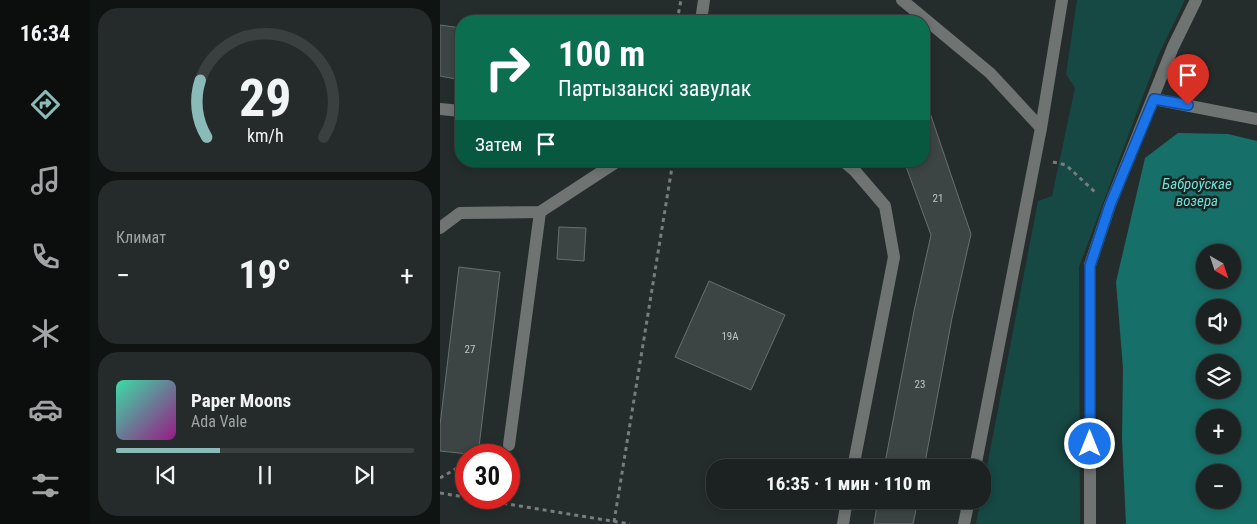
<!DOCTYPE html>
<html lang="ru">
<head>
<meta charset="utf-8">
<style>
	:root { --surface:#1c2221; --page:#252a2a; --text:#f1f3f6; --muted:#a0a4a5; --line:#3a3f3f; --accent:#8bbbb9 }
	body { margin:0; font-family:"Roboto Condensed",sans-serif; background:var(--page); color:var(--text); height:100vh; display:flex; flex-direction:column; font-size:19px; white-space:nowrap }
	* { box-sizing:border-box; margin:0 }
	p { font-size:16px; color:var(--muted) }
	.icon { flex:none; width:28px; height:28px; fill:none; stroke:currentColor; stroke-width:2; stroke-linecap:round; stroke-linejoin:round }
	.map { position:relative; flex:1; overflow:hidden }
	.panel { display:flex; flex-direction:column; gap:8px; padding:8px; background:#0f1312; width:350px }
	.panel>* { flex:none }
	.banner { position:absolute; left:15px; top:15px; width:475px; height:152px; border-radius:20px; box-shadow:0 2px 8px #0003,0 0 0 1px var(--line); background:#0b6e4f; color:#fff; overflow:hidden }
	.needle { width:32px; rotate:141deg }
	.buttons { position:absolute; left:756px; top:244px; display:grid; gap:10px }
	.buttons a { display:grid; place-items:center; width:45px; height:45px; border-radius:50%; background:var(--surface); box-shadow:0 2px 8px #0003,0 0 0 1px var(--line); font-size:25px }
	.speed { position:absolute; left:15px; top:444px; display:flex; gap:10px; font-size:25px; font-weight:700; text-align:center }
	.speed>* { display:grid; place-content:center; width:65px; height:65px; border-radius:50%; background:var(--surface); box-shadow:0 2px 8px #0003,0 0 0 1px var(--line); line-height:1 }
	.speed .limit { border:8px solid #d22; background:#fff; color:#111 }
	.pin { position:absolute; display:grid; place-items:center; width:42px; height:42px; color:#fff; margin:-51px -21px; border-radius:50% 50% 50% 0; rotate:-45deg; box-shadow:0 0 5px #0007 }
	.pin .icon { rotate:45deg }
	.me { position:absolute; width:55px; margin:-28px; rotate:0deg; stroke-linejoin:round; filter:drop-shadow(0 0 4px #0008) }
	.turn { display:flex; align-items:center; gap:18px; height:105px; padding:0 20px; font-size:22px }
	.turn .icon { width:65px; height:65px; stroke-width:2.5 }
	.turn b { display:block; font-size:35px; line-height:42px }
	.then { display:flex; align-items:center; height:48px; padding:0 20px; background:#0003; gap:10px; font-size:19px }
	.big { font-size:38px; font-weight:700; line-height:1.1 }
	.panel .card { flex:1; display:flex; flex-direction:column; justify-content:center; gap:8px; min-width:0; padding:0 18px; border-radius:20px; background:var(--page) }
	.panel .dial { align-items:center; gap:0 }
	.dial svg { height:130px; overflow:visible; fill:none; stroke:var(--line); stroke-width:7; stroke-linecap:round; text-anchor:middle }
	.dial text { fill:var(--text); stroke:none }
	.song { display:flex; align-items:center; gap:15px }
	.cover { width:60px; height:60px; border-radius:8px; background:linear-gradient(135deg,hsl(160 70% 55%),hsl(310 70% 35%)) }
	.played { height:5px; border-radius:2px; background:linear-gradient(90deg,var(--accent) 35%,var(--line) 35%) }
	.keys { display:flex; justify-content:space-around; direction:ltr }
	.heat { display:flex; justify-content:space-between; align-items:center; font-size:28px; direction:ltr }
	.trip { position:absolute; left:266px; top:459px; width:285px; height:50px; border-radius:20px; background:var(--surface); box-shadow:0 2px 8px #0003,0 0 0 1px var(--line); font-weight:700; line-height:50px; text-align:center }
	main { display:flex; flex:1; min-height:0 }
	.tab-bar { display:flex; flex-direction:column; width:90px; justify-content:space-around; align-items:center; background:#0b0e0d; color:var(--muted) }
	.tab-bar .icon { width:35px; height:35px }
	.tab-bar .current { color:var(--accent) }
	.tab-bar b { font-size:22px; color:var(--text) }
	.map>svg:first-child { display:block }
	.green { fill:#164844 }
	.water { fill:#166f68; fill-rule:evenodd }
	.building { fill:#3c4544; stroke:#66706e }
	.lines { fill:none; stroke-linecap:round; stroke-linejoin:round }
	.path { stroke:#767d7c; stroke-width:3; stroke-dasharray:4 4; stroke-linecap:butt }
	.minor { stroke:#6f7372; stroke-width:12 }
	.route-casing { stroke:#114b97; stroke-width:12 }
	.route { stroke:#1a73e8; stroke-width:9 }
	.labels { text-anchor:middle; stroke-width:5; stroke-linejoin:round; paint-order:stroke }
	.number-label { font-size:11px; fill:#bec4c4 }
	.water-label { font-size:15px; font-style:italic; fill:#6be3d7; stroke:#1b2322 }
</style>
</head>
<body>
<main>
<nav class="tab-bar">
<b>16:34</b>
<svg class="icon current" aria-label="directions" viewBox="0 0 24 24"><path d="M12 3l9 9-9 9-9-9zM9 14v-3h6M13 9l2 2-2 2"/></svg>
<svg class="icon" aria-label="music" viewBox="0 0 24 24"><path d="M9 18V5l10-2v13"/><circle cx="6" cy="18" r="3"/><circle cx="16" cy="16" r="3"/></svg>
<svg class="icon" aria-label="phone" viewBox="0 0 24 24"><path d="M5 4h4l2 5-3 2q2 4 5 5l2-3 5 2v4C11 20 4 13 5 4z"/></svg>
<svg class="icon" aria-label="climate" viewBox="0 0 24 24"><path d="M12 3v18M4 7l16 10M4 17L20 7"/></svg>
<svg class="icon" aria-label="car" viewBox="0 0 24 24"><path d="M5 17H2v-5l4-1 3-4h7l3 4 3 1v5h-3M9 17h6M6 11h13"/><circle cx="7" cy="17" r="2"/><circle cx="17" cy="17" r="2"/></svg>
<svg class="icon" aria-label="filters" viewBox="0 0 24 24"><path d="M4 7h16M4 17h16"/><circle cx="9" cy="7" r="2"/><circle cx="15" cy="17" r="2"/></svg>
</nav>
<section class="panel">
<div class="card dial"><svg viewBox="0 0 100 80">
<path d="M14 69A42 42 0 1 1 86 69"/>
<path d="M14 69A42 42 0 0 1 10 34" stroke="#8bbbb9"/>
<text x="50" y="56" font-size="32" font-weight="700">29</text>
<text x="50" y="72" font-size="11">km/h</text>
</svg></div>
<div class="card"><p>Климат</p>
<div class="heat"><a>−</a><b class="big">19°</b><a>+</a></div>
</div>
<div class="card">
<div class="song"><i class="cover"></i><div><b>Paper Moons</b><p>Ada Vale</p></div></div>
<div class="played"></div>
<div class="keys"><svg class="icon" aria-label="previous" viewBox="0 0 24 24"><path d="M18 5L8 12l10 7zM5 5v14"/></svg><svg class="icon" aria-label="pause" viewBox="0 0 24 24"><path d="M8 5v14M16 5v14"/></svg><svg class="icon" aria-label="next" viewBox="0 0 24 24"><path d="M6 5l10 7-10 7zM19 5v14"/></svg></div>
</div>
</section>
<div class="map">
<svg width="817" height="524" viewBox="0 0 817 524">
	<rect width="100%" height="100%" fill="#252d2c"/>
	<!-- green -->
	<polygon class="green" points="637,0 745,0 718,56 639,267 640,524 536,524 598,201 612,196 635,88 626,74"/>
	<!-- water -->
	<path class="water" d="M738,133L788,134L817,141V524H686L682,439L683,368L676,282L705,158ZM765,252H792V280H765ZM765,308H792V335H765ZM765,362H792V390H765ZM765,418H792V445H765ZM792,472V500H765V472Z"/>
	<!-- building -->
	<g class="building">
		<polygon points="0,25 21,28 21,80 0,76"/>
		<polygon points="484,104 487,104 531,234 512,318 484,468 444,468 474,311 491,235 464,161 484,161"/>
		<polygon points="119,227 146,228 144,261 117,259"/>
		<polygon points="19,267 60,272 38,455 0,451 0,425"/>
		<polygon points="269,281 345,315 311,390 235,357"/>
		<polygon points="438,500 478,500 473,524 434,524"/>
	</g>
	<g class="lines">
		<!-- path -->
		<g class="path">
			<polyline points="237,21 241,0"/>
			<polyline points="613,162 626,165 656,193"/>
			<polyline points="40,455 52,448"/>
			<polyline points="0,478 26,463"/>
			<polyline points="0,493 190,524"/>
			<polyline points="174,522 233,161"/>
		</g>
		<!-- minor -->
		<g class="minor">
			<polyline points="462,0 550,73 601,128"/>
			<polyline points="261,21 264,0"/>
			<polyline points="714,99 817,119"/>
			<polyline points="0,109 21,111"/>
			<polyline points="403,161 415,171 445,206 454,257 413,468"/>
			<polyline points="0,228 20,213 100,212 178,161"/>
			<polyline points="69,445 100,212"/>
			<polyline points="535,468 601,128 622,0"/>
			<polyline points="403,524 407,500"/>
			<polyline points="524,524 529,500"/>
			<polyline points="650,524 650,265 670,205 733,47 756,0"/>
		</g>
	</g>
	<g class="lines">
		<defs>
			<polyline id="route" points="650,444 650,266 670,205 714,99 748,105"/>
		</defs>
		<!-- route casing -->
		<use href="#route" class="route-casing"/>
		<!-- route -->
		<use href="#route" class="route"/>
	</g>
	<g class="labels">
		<!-- number labels -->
		<g class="number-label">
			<text x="498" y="202">21</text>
			<text x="290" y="340">19А</text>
			<text x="30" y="353">27</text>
			<text x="480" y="388">23</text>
		</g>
		<!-- water labels -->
		<g class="water-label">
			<text x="757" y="189">Баброўскае<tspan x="757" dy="17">возера</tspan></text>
		</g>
	</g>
</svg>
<div class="buttons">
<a><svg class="needle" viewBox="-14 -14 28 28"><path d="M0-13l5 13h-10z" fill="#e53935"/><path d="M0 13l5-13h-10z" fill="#a0a4a5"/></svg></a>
<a><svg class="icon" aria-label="sound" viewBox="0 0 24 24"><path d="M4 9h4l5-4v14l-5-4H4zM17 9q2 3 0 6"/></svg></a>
<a><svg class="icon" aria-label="layers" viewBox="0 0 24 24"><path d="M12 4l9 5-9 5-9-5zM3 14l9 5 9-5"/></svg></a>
<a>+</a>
<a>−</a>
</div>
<div class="speed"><div class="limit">30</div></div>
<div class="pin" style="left:748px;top:105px;background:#d93025"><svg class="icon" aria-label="arrive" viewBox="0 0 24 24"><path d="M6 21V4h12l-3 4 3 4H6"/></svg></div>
<svg class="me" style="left:650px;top:444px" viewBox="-20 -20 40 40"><circle r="17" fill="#1a73e8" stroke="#fff" stroke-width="3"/><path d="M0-11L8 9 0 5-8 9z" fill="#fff"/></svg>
<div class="trip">16:35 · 1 мин · 110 m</div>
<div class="banner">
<div class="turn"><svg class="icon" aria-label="right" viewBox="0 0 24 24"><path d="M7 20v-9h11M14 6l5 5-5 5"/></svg><div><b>100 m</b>Партызанскі завулак</div></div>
<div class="then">Затем<svg class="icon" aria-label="arrive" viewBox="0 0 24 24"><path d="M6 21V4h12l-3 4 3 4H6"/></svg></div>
</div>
</div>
</main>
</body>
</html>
